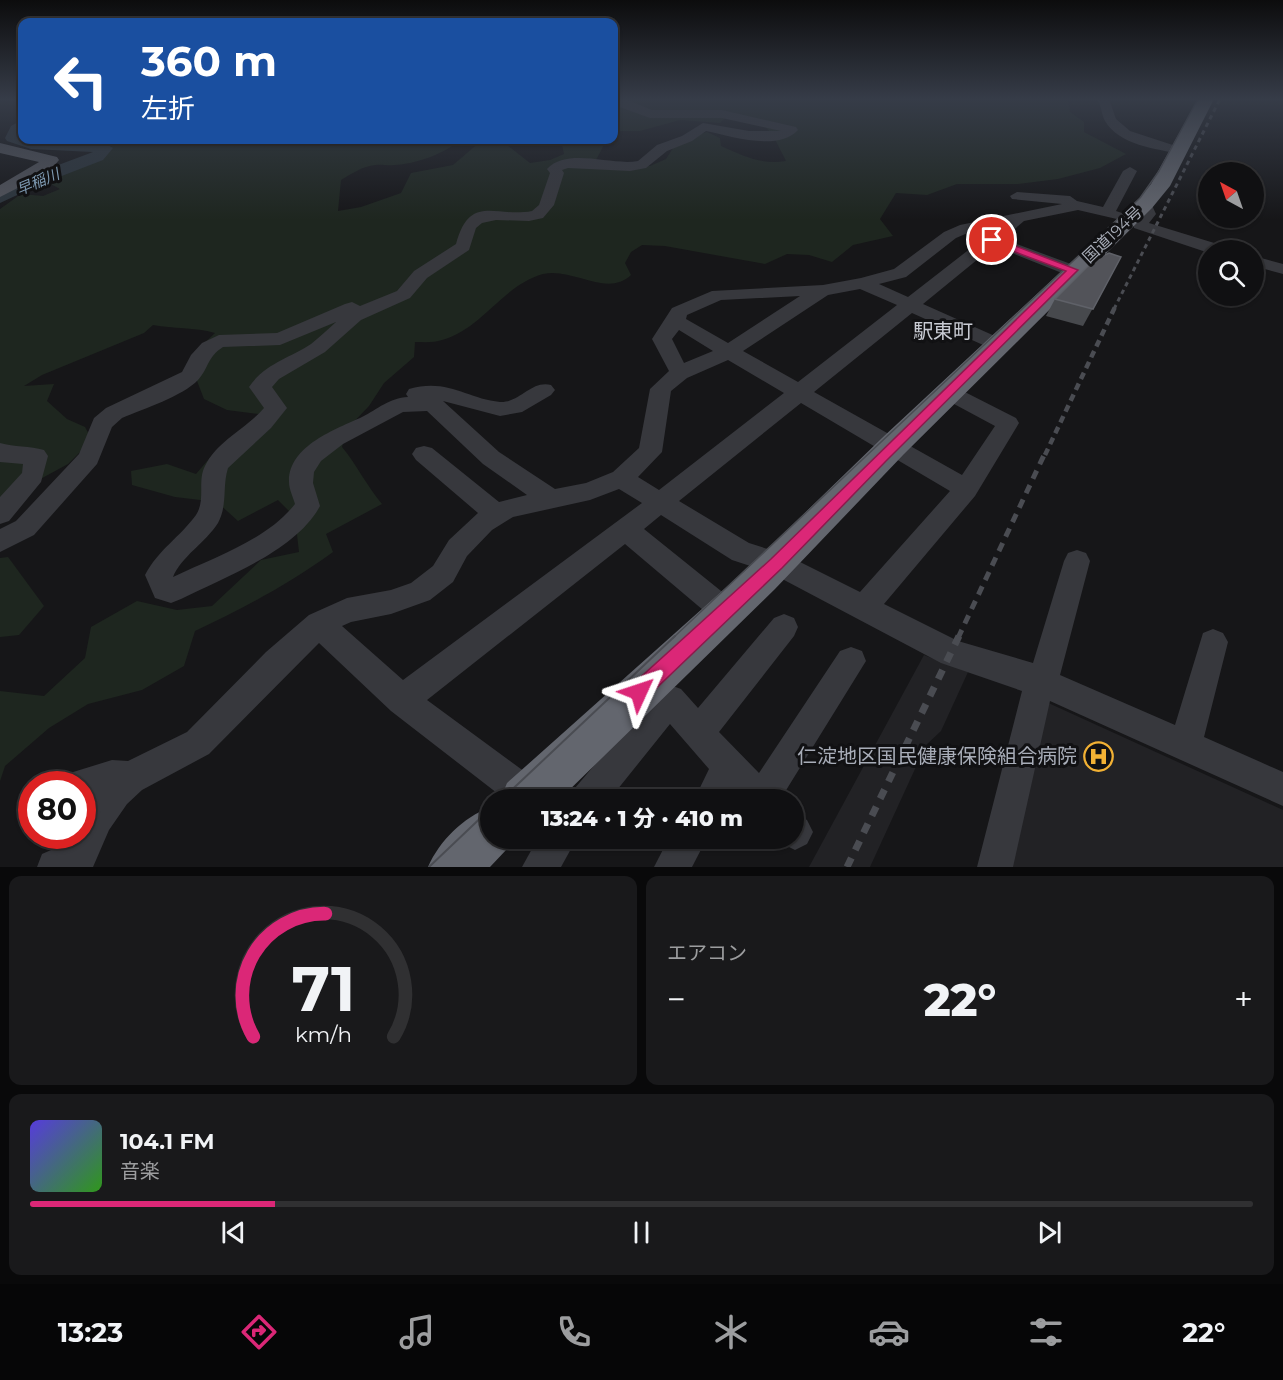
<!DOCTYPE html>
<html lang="ja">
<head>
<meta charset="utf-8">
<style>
	:root { --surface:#101012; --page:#19191b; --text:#f1f3f6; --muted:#9c9d9f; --line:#303032; --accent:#db2777 }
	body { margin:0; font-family:Montserrat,"Noto Sans JP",sans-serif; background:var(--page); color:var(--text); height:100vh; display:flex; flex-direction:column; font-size:22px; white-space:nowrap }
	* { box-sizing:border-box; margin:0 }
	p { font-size:20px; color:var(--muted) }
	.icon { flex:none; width:33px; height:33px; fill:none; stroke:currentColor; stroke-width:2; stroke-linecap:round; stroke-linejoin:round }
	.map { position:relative; height:867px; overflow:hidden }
	.drawer { display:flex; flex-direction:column; gap:9px; padding:9px; background:#09090a; flex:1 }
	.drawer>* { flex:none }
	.guide { position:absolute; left:18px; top:18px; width:600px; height:126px; border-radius:12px; box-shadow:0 2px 4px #0004,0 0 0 2px var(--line); background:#1a4fa0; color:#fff; overflow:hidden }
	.needle { width:39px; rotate:320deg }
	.buttons { position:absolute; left:1198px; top:162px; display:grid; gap:12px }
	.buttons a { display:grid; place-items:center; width:66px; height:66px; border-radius:50%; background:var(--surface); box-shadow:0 2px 4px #0004,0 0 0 2px var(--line); font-size:30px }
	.speed { position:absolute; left:18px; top:771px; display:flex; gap:12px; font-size:30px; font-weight:700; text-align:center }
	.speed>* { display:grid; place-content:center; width:78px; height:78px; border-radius:50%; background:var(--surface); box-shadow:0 2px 4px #0004,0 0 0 2px var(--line); line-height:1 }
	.speed .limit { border:9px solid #d22; background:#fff; color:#111 }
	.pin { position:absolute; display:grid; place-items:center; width:51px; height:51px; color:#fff; margin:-26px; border:3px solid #fff; border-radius:50%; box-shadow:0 2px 6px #0007 }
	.me { position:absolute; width:66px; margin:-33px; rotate:48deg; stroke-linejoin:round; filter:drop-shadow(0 0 4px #0008) }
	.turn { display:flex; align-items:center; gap:21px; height:126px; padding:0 24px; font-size:27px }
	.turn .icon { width:78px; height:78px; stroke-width:2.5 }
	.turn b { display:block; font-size:42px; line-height:51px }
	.big { font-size:45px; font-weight:800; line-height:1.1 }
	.drawer .widget { flex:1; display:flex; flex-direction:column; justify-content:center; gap:9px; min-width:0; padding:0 21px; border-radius:12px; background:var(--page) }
	.drawer .dial { align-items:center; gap:0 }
	.dial svg { height:156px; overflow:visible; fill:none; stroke:var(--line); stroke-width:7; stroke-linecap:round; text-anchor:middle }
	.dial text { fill:var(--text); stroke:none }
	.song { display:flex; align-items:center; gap:18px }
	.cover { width:72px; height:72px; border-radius:9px; background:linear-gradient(135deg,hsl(250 70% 55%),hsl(110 70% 35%)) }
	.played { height:6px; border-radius:3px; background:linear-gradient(90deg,var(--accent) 20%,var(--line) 20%) }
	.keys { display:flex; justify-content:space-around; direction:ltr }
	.heat { display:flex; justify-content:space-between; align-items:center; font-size:33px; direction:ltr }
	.drawer .tiles { flex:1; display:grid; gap:9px; grid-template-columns:1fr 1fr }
	.widget:last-child { grid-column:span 2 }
	.trip { position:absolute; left:480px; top:789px; width:324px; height:60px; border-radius:30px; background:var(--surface); box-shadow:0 2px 4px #0004,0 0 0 2px var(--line); font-weight:800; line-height:60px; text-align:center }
	.dock { display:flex; height:96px; justify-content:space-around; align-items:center; background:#060607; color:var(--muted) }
	.dock .icon { width:42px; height:42px }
	.dock .current { color:var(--accent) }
	.dock b { font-size:27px; color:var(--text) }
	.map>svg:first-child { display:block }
	.built { fill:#222225 }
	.green { fill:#1e261f }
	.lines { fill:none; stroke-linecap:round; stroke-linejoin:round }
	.river { fill:#2c353c; fill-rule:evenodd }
	.minor { fill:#37383d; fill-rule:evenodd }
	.major { fill:#53555c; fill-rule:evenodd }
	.highway { fill:#63666e; fill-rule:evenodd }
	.tram-far1 { stroke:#4a4c52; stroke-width:1.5 }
	.tram { stroke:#4a4c52; stroke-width:2 }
	.rail-far3 { stroke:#4a4c52; stroke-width:3; stroke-dasharray:4.5 4; stroke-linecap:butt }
	.rail-far2 { stroke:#4a4c52; stroke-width:4.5; stroke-dasharray:7 5; stroke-linecap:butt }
	.rail-far1 { stroke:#4a4c52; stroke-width:5; stroke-dasharray:9 7; stroke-linecap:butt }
	.rail { stroke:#4a4c52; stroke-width:7; stroke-dasharray:10 9; stroke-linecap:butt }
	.wall { fill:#47494d }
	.building { fill:#525359; stroke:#5f6168; stroke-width:1.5 }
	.route { fill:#db2777; stroke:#8e194d; stroke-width:1.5 }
	.labels { text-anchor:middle; stroke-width:6; stroke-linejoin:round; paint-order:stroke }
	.far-water-label { font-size:15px; font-style:italic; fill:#7f9bb3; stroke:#111113 }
	.street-label { font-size:16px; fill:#a8adb8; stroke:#111113 }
	.quarter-label { font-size:20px; fill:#c9ccd4; stroke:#111113 }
	.near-poi-label { font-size:20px; fill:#a8adb8; stroke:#111113; text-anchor:end }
</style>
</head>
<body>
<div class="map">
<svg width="1283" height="867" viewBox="0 0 1283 867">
	<rect width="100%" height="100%" fill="#161618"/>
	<!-- built -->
	<g class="built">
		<polygon points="924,655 968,672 941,731 926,745 870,867 809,867"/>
		<polygon points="1044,701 1283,810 1283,867 1009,867"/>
	</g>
	<!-- green -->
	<g class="green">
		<path d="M614,99H1068L1070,112L1084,122V132L1126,154L1100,168L1058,179L1018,184H957L927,195L896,193L880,219L893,236L853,245L832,262L809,255L787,254L765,264L665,246L642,245L631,252L625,263L631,275C607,298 573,267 543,274C503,285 482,329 442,340C434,343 423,342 415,342L414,357L384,383L369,406L347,429L342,447C357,465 366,485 382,504L326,534L333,552C289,584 244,608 195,631L184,666L142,690L88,704L49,728L5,766L0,781V691L44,696L85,658L91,627L137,601L177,610L212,606L261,560L299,552L295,517L278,500L238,521L217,502L175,497L132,485L131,471L167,464L196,474L214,453L259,414L227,410L204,399L192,368L198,349L215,333C194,327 174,329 153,325L144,333L42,375L24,386L54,384L47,401L67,419L85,427L92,440L68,464L0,501V209L21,194L43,196L60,189L49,183L122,140H460C444,154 416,164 394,165C388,166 382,164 375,165C363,166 351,174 341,180L338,211L361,207L401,193L411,173L453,165L481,141H502L530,163L550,160L564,154L562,145L551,140H601L605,143L596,160L610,166H650L666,159L677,142L707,132L720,138L721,146C744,156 761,165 786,161C771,131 764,112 726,117L720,123L680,120L640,131H614Z"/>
		<polygon points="8,557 44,606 19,635 0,637 0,558"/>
	</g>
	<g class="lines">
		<!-- river -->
		<polygon class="river" points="22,120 22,140 105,143 113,148 103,160 41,184 0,203 0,191 29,176 93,152 31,149 7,141 5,138 11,126"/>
		<!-- minor -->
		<g class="minor">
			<path d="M614,99H625L652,110H722L796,127L798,130C778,152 731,136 706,131L692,141L667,151L646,168L630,171L568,168L562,170L564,173L554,205L543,218L529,221L496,220L482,223L476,228L469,250L427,278L410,298L361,320L325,352L279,379L272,387L287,408L271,428L228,468C222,487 228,504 218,523C206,542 181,557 173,577C213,558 267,540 295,504C293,497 289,489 289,482C288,446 336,429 362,417C378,409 389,398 408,397L406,394L409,389C448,378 467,399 500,402C520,403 531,380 551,385L555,390L551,395L522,412L500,416L443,401L499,452L555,489L586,483L613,472L639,448L650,389L669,371L652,339L672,308L712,291L823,285L861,278L894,269L944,232L960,225L1062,204L1012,199L1010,196L1017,192L1070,196L1077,201L1103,207L1123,171L1130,167L1137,171L1116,211L1137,218L1140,214L1137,204L1140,201H1150L1156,214L1149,223L1224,246L1226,250L1209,253L1134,228V223L1078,210L1024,221L1003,239L1079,267L1082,271L1079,275H1067L994,246L923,304L1006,341L1009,345L1006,349H992L912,313L814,392L962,475L995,426L941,397L937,392L941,387H955L1016,418L1019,423L975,496L884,604L958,641L1033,663L1064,561L1068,553L1077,550L1086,553L1090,561L1060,675L1175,725L1203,633L1213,629L1223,633L1228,642L1204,737L1283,772V806L1050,701L1013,867H977L1022,691L941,663L769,572L732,560L661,515L644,529L736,603L740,612L736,621L726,625L716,621L625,544L427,700L540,783L545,795L543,800H506L391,711L319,643L209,754L142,790L127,804L109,830L93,867H37L42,854L67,843L71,836H82V810L89,800L82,802V784H65L70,773L112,760L128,761L187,732L266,652L309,615L347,598L391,590L411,583L433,566L449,540L478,513L416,460L412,454L416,448L424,446L432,448L499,502L527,495L483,464L427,411L403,412L343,444L321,461L314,472L313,483L320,506C296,551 225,577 181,599L171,603L155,598L145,575C158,550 180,537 196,515C206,500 197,481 205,466C218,440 246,429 264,408L249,387C264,364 290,358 311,344C320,337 328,329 336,322L280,345L223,347C207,357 209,368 198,380C183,396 143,409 122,418L112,427L97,464L34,535L0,552V529L16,521L79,454L94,418L106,408L182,372L191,355L202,343L219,335L277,333L345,304L352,302L360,306L397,291L414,271L456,244C470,193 495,218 532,211L539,205L550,173L547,169C568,147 611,166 638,161L657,145L682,136L703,123L749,131H781L722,118H650L614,105ZM998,227L908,297L879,284L906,277L956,238L970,232ZM860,289L897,305L798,382L743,351L828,295ZM800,296L728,343L686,319L687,315L721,300ZM679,330L713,351L684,363L672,339ZM728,360L784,393L659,490L638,477L662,452L671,391L687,378ZM801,403L950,491L860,592L786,555L749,543L679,501ZM619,489L642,503L403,680L342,626L351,622L391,614L430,600L453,582L467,556L492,530L513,517L590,500Z"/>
			<path d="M1097,99H1109L1116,119L1130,131L1188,150L1181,154C1156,149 1119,145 1105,121C1101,114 1102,106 1097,99Z"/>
			<polygon points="1254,256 1283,264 1283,274 1254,266"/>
			<path d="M0,443C14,447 30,446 44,450L48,456L41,482L9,521L0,524V497L22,473L23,464L0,462Z"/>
			<polygon points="784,614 794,618 798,627 794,636 719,732 759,773 840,651 851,647 862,651 866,661 780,800 738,800 733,794 730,800 694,800 709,769 670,724 609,800 570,800 575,788 659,689 670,685 681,689 698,708 774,618"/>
			<polygon points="794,813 807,820 813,832 807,844 795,850 783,844 779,838 794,838"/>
			<polygon points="538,838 577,838 561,867 522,867"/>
			<polygon points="669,838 707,838 692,867 654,867"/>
		</g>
		<!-- major -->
		<polygon class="major" points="0,143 57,157 59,160 49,172 0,197 0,185 39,162 0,153"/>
		<!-- highway -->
		<g class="highway">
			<polygon points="1198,99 1214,99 1170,186 1152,208 904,454 775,589 559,800 500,800 507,783 749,567 882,438 1138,200 1151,184"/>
			<path d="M490,807V838H512L507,849L490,867H428C440,840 463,818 490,807Z"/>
		</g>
		<!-- tram-far1 -->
		<polyline class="tram-far1" points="673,638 1140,198 1159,171 1198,99"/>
		<!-- tram -->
		<g class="tram">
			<polyline points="501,800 675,636"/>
			<polyline points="429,867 490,809"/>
		</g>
		<!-- rail-far3 -->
		<polyline class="rail-far3" points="1114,309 1220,99"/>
		<!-- rail-far2 -->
		<polyline class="rail-far2" points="1045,455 1115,307"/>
		<!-- rail-far1 -->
		<polyline class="rail-far1" points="958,638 1045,453"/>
		<!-- rail -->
		<polyline class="rail" points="847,867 959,636"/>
	</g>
	<!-- wall -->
	<polygon class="wall" points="1121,257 1083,326 1046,316 1055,299"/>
	<!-- building -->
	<polygon class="building" points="1109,253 1121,257 1093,309 1055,299 1094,260"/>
	<!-- sky -->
	<linearGradient id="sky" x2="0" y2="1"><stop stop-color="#0c0c0d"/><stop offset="0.45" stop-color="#363c48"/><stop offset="1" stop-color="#363c48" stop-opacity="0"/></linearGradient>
	<rect width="1283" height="220" fill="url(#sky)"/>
	<!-- route -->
	<polygon class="route" points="992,237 1078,270 886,461 782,568 646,698 639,701 632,698 630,692 632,685 771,559 1066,271 988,242 987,240"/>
	<!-- icons -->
	<defs>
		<symbol id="hospital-ring" viewBox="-11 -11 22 22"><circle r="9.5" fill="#111113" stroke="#f2b134" stroke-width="1.5"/><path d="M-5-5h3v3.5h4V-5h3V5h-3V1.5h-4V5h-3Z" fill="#f2b134"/></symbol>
	</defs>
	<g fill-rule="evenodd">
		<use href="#hospital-ring" x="1082" y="740" width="33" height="33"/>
	</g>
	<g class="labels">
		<!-- far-water labels -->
		<g class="far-water-label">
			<text transform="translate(38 182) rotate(-23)" y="5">早稲川</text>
		</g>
		<!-- street labels -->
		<g class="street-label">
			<text transform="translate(1112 234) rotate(-43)" y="6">国道194号</text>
		</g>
		<!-- quarter labels -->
		<g class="quarter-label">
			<text x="943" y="338">駅東町</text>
		</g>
		<!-- near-poi labels -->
		<g class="near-poi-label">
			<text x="1077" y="763">仁淀地区国民健康保険組合病院</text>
		</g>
	</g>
</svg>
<div class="buttons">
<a><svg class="needle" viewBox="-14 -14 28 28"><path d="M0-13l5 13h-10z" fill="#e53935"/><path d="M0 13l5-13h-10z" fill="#9c9d9f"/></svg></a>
<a><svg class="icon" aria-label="search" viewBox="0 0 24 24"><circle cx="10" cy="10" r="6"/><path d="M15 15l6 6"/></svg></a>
</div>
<div class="speed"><div class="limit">80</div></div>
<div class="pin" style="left:992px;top:240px;background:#d93025"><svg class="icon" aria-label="arrive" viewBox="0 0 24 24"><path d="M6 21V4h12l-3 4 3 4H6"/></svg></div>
<svg class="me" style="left:639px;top:692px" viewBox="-20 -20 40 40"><path d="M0-17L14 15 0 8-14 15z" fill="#db2777" stroke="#fff" stroke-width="4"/></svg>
<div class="trip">13:24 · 1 分 · 410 m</div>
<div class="guide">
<div class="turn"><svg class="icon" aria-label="left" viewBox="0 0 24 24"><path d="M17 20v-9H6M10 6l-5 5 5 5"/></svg><div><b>360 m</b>左折</div></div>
</div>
</div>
<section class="drawer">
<div class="tiles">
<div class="widget dial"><svg viewBox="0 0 100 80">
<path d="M14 69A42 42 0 1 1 86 69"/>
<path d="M14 69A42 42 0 0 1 51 6" stroke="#db2777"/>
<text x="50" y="56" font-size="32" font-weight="700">71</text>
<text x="50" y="72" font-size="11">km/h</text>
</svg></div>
<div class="widget"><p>エアコン</p>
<div class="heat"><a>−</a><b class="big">22°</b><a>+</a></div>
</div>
<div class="widget">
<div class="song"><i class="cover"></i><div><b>104.1 FM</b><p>音楽</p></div></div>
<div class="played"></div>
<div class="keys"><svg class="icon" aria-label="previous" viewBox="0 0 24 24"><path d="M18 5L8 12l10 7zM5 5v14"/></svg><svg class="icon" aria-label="pause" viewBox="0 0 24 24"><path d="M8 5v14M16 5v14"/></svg><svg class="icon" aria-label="next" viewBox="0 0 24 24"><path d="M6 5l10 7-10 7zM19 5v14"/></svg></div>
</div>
</div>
</section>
<nav class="dock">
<b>13:23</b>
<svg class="icon current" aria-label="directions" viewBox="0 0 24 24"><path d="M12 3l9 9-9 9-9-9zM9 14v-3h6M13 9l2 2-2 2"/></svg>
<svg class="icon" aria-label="music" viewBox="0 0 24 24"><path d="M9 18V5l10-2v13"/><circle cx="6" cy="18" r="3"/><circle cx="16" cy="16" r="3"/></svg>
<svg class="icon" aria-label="phone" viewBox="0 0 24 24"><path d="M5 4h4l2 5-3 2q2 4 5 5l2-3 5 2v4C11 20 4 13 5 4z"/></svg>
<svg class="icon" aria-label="climate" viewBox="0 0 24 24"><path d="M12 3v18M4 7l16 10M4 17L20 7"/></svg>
<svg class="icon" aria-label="car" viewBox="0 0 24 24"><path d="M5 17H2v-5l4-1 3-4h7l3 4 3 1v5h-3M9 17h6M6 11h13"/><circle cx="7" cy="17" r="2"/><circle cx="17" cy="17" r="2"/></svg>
<svg class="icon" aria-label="filters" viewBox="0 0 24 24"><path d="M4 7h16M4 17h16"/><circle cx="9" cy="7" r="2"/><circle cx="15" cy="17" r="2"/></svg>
<b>22°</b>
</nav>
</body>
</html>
